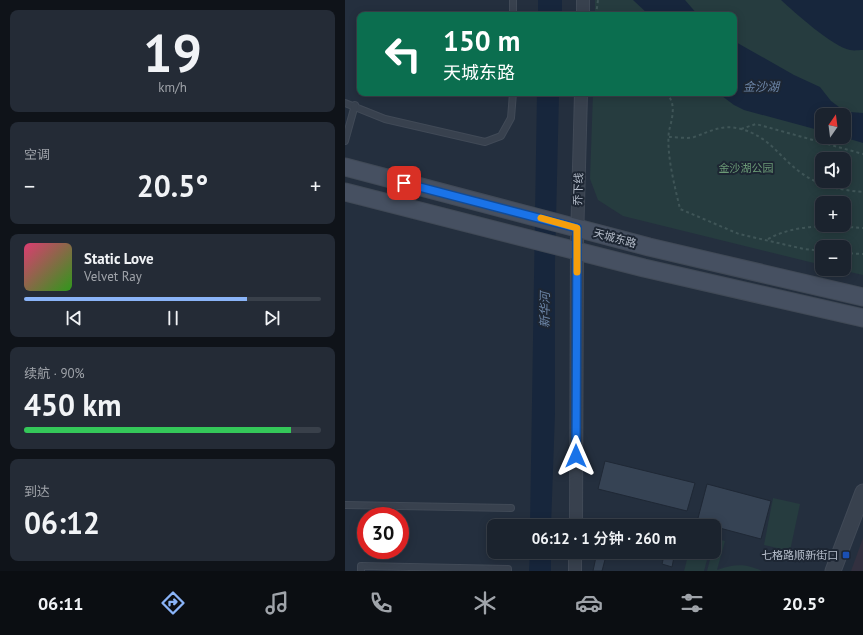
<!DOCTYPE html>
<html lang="zh">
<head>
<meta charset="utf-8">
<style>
	:root { --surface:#1b232e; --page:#242b36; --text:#f1f3f6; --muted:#a0a4aa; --line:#39404a; --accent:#8ab4f8 }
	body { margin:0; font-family:"PT Sans","Noto Sans SC",sans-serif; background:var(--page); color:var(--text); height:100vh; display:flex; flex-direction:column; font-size:15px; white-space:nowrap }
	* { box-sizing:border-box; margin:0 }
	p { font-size:13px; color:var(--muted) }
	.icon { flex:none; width:22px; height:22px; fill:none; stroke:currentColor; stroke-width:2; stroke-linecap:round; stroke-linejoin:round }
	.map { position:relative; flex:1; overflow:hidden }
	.details { display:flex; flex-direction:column; gap:10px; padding:10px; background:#0f1319; width:345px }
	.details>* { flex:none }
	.top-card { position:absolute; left:12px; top:12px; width:380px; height:84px; border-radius:8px; box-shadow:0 2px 10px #0003,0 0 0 1px var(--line); background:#0b6e4f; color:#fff; overflow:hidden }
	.needle { width:26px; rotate:14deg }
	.fabs { position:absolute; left:470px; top:108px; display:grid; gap:8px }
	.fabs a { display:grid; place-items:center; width:36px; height:36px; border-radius:8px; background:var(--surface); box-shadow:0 2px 10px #0003,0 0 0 1px var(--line); font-size:20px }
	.speed { position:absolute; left:12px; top:507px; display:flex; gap:8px; font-size:20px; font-weight:700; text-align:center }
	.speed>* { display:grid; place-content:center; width:52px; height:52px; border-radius:50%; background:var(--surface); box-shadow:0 2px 10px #0003,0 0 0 1px var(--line); line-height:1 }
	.speed .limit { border:6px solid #d22; background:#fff; color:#111 }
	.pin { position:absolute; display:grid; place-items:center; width:34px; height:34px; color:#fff; margin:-17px; border-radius:8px; box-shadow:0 2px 6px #0006 }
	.me { position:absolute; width:44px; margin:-22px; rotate:0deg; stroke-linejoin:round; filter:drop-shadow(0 0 3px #0008) }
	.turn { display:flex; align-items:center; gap:14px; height:84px; padding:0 20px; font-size:18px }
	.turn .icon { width:52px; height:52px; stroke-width:2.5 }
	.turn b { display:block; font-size:28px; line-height:34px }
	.big { font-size:30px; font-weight:600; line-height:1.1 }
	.details .widget { flex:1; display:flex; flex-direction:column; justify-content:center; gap:6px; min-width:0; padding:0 14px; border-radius:8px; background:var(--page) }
	.details .dial { align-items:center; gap:0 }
	.dial b { font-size:52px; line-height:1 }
	.song { display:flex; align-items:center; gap:12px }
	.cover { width:48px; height:48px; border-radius:6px; background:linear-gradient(135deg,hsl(340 70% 55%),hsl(110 70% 35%)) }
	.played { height:4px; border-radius:2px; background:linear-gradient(90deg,var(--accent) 75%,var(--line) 75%) }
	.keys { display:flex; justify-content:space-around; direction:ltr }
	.heat { display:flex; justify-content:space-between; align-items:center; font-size:22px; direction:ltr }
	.charge { height:6px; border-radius:3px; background:linear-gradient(90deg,#34c759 90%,var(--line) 0) }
	.trip { position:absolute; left:142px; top:519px; width:234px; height:40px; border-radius:8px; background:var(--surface); box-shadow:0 2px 10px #0003,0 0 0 1px var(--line); font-weight:600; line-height:40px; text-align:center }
	.tab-bar { display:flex; height:64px; justify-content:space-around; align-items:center; background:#0b0e12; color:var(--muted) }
	.tab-bar .icon { width:28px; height:28px }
	.tab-bar .active { color:var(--accent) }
	.tab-bar b { font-size:18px; color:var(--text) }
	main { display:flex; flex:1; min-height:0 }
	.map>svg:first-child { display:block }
	.medical { fill:#32303f }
	.green { fill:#263c3f; fill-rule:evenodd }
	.water { fill:#17263c }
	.building { fill:#364354; stroke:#1f2835 }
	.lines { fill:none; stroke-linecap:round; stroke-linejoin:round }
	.service-casing { stroke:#414a57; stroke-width:8 }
	.minor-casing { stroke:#414a57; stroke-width:14 }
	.tertiary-casing { stroke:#414a57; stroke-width:17 }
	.secondary-casing { stroke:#414a57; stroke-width:19 }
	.path { stroke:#3f5557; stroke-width:2; stroke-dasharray:3 3; stroke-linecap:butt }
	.service { stroke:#38414e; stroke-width:6 }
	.minor { stroke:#38414e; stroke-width:12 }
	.tertiary { stroke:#38414e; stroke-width:15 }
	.secondary { stroke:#465061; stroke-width:17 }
	.route-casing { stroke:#114b97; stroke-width:10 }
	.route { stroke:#1a73e8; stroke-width:7 }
	.slow { stroke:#f59e0b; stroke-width:7 }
	.transit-dot { fill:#1a4fb4; stroke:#1d2633; stroke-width:1.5 }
	.labels { text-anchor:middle; stroke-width:4; stroke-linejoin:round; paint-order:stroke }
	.park-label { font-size:11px; fill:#6b9a76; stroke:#1d2633 }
	.street-label { font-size:11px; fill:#b4bcc9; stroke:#1d2633 }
	.poi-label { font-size:11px; fill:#b4bcc9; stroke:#1d2633; text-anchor:end }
	.water-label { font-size:12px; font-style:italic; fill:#6d86a8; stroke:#1d2633 }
</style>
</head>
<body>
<main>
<section class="details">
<div class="widget dial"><b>19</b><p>km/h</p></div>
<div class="widget"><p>空调</p>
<div class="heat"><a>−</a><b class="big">20.5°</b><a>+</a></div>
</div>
<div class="widget">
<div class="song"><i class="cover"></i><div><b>Static Love</b><p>Velvet Ray</p></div></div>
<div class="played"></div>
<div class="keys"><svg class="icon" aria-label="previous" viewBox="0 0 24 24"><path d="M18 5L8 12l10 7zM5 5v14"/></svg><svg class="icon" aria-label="pause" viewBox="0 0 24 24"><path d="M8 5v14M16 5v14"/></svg><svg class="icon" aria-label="next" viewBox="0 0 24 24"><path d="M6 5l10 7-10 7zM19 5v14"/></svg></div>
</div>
<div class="widget"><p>续航 · 90%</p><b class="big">450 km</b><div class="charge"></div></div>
<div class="widget"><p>到达</p><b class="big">06:12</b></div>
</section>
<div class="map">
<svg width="518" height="571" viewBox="0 0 518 571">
	<rect width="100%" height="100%" fill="#242f3e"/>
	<!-- medical -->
	<polygon class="medical" points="518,538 518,571 506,571"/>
	<!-- green -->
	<g class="green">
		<path d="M250,0H518V275L492,269H499V247H477V265L278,216L253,200L245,179L248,93H389V15H250ZM477,115H499V137H477ZM477,159H499V181H477ZM477,203H499V225H477Z"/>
		<polygon points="428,498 455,504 445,551 419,545"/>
		<path d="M370,539L380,541L372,570C389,564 400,563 417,571H362L367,552H369Z"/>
		<polygon points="344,552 364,552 359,571 339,571"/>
	</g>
	<!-- water -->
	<g class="water">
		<rect x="193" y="0" width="24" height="15"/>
		<polygon points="288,0 340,0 353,15 304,15"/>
		<path d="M436,0H518V50C514,50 509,51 505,50C488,47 449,12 436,0Z"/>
		<polygon points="389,41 449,75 475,87 486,101 494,107 505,112 518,113 518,143 498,137 499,115 477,115 477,131 399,110 389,105 373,93 389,93"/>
		<polygon points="192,93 214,93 210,262 210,413 206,526 185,526"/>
		<polygon points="185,552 206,552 206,571 184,571"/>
	</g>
	<!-- building -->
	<g class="building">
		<polygon points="260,461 350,483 342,511 253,489"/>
		<polygon points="362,484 426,501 416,539 352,522"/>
		<polygon points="252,552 262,552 257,571 248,571"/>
		<polygon points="286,552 330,552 327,567 317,564 318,560"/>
	</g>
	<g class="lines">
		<defs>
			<g id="service">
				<polyline points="168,15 168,0"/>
				<polyline points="0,103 40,119 140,142 156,136 166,118 168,93"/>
				<polyline points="0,141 10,105"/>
				<polyline points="0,505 166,508"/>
				<polyline points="16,571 16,566 163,569 163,571"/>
			</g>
			<g id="minor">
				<polyline points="238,15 238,0"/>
				<polyline points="231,526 232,241 236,93"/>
				<polyline points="230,571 230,552"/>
			</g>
			<polyline id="tertiary" points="488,571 518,492"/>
			<g id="secondary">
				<polyline points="0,167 304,247 518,297"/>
				<polyline points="0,192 299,268 518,318"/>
			</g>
		</defs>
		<!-- service casing -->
		<use href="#service" class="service-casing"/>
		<!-- minor casing -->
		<use href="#minor" class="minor-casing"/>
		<!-- tertiary casing -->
		<use href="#tertiary" class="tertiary-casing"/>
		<!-- secondary casing -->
		<use href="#secondary" class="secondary-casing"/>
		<!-- path -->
		<g class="path">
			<polyline points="251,15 253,0"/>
			<path d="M321,93C332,103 327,119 324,131C321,154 330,187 335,209L394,234L459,249L477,251"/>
			<polyline points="396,129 411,124 518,154"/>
			<path d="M324,137C332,137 342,139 349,137C367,131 376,124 396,129C425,137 433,156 455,172C473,186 495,190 518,192"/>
			<path d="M423,239C452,223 487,226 518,228"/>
			<polyline points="499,253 518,254"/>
		</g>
		<!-- service -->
		<use href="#service" class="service"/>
		<!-- minor -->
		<use href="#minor" class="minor"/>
		<!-- tertiary -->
		<use href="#tertiary" class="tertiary"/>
		<!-- secondary -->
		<use href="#secondary" class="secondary"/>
	</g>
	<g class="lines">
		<defs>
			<polyline id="route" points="59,183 232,228 231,456"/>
		</defs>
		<!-- route casing -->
		<use href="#route" class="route-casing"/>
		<!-- route -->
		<use href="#route" class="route"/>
		<!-- slow -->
		<polyline class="slow" points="196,218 232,228 232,272"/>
	</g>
	<!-- markers -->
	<rect class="transit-dot" x="497" y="551" width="8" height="8" rx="2"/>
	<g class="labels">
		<!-- park labels -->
		<g class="park-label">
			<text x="401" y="172">金沙湖公园</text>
		</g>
		<!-- street labels -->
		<g class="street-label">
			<text transform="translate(233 189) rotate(-88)" y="4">乔下线</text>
			<text transform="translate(270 238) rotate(15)" y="4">天城东路</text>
		</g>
		<!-- poi labels -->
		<g class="poi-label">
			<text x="493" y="559">七格路顺新街口</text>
		</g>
		<!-- water labels -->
		<g class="water-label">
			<text x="416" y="91">金沙湖</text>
			<text transform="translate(200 310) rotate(-89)" y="4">新华河</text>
		</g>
	</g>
</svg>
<div class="fabs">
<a><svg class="needle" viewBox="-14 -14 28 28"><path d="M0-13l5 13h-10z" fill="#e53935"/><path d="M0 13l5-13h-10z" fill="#a0a4aa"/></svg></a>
<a><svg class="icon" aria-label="sound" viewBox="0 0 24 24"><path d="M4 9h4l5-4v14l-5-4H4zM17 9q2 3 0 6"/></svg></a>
<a>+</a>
<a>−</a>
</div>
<div class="speed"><div class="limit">30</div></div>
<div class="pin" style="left:59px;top:183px;background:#d93025"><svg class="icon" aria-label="arrive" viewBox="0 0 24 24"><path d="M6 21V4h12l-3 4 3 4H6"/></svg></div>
<svg class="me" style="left:231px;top:456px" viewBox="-20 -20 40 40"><path d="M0-17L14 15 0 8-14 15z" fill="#1a73e8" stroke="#fff" stroke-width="4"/></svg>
<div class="trip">06:12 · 1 分钟 · 260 m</div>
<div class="top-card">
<div class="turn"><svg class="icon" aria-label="left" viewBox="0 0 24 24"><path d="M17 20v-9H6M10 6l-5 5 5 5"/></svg><div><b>150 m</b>天城东路</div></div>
</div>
</div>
</main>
<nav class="tab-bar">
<b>06:11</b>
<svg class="icon active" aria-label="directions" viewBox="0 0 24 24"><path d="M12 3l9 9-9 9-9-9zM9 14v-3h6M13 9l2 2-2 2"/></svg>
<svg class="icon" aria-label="music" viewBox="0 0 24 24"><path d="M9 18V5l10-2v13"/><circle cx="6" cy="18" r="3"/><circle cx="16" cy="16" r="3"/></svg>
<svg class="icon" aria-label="phone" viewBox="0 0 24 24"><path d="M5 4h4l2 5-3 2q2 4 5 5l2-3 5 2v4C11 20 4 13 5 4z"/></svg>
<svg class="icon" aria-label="climate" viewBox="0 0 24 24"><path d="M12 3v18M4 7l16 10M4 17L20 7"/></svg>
<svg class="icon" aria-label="car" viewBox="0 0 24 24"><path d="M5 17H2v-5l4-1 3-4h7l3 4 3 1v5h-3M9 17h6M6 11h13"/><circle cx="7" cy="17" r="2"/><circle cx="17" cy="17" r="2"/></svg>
<svg class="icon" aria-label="filters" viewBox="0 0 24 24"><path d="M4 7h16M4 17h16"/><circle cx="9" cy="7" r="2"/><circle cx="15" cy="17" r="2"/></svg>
<b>20.5°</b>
</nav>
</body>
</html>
